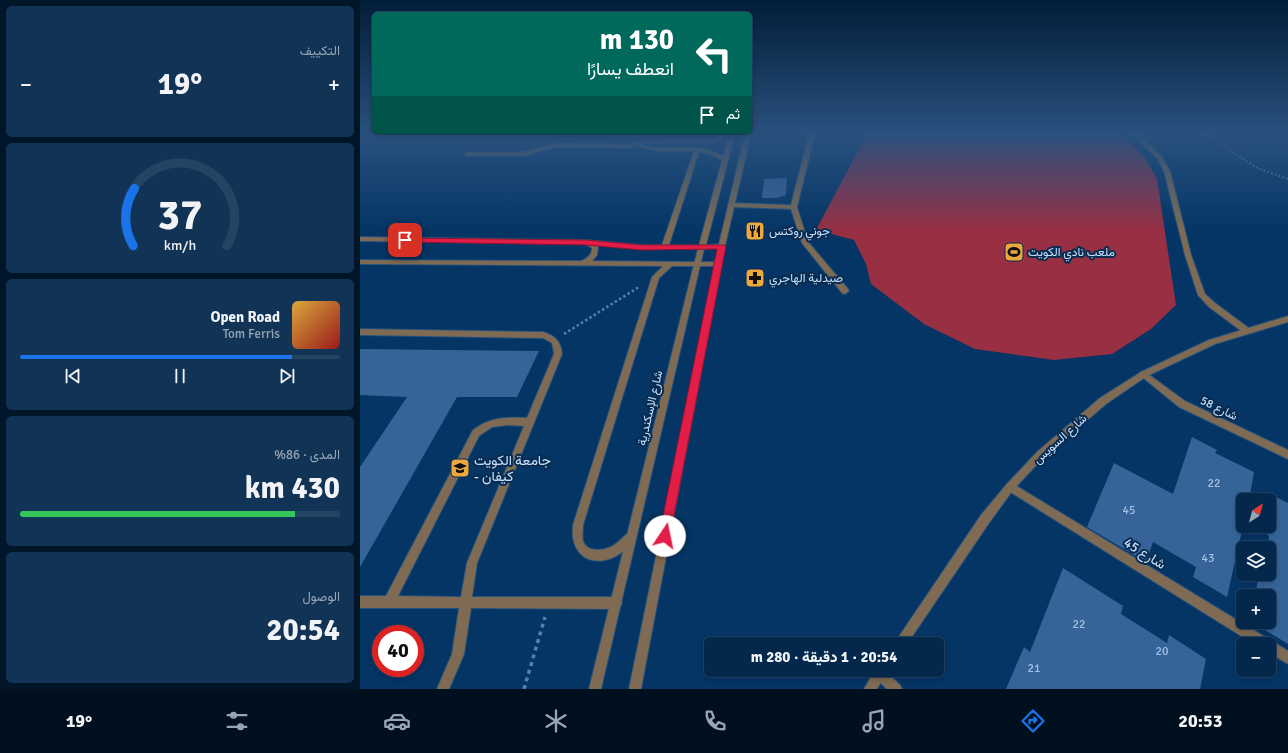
<!DOCTYPE html>
<html lang="ar">
<head>
<meta charset="utf-8">
<style>
	:root { --surface:#03284c; --page:#113456; --text:#f1f3f6; --muted:#97a6b5; --line:#244464; --accent:#1a73e8 }
	body { margin:0; font-family:Signika,Vazirmatn,sans-serif; background:var(--page); color:var(--text); direction:rtl; height:100vh; display:flex; flex-direction:column; font-size:15px; white-space:nowrap }
	* { box-sizing:border-box; margin:0 }
	p { font-size:13px; color:var(--muted) }
	.icon { flex:none; width:22px; height:22px; fill:none; stroke:currentColor; stroke-width:2; stroke-linecap:round; stroke-linejoin:round }
	.map { position:relative; flex:1; overflow:hidden; direction:ltr }
	.panel { display:flex; flex-direction:column; gap:6px; padding:6px; background:#02162a; width:360px }
	.panel>* { flex:none }
	.top-card { position:absolute; left:12px; top:12px; width:380px; height:122px; border-radius:6px; box-shadow:0 2px 6px #0003,0 0 0 1px var(--line); direction:rtl; background:#00695c; color:#fff; overflow:hidden }
	.needle { width:26px; rotate:36deg }
	.fabs { position:absolute; left:876px; top:493px; display:grid; gap:8px }
	.fabs a { display:grid; place-items:center; width:40px; height:40px; border-radius:6px; background:var(--surface); box-shadow:0 2px 6px #0003,0 0 0 1px var(--line); font-size:20px }
	.speed { position:absolute; left:12px; top:625px; display:flex; gap:8px; font-size:20px; font-weight:700; text-align:center }
	.speed>* { display:grid; place-content:center; width:52px; height:52px; border-radius:50%; background:var(--surface); box-shadow:0 2px 6px #0003,0 0 0 1px var(--line); line-height:1 }
	.speed .limit { border:6px solid #d22; background:#fff; color:#111 }
	.pin { position:absolute; display:grid; place-items:center; width:34px; height:34px; color:#fff; margin:-17px; border-radius:8px; box-shadow:0 2px 6px #0006 }
	.me { position:absolute; width:44px; margin:-22px; rotate:11deg; stroke-linejoin:round; filter:drop-shadow(0 0 3px #0008) }
	.turn { display:flex; align-items:center; gap:14px; height:84px; padding:0 12px; font-size:18px }
	.turn .icon { width:52px; height:52px; stroke-width:2.5 }
	.turn b { display:block; font-size:28px; line-height:34px }
	.then { display:flex; align-items:center; height:38px; padding:0 12px; background:#0003; gap:8px; font-size:15px }
	.big { font-size:30px; font-weight:800; line-height:1.1 }
	.panel .widget { flex:1; display:flex; flex-direction:column; justify-content:center; gap:6px; min-width:0; padding:0 14px; border-radius:6px; background:var(--page) }
	.panel .dial { align-items:center; gap:0 }
	.dial svg { height:104px; overflow:visible; fill:none; stroke:var(--line); stroke-width:7; stroke-linecap:round; text-anchor:middle }
	.dial text { fill:var(--text); stroke:none }
	.song { display:flex; align-items:center; gap:12px }
	.cover { width:48px; height:48px; border-radius:6px; background:linear-gradient(135deg,hsl(40 70% 55%),hsl(0 70% 35%)) }
	.played { height:4px; border-radius:2px; background:linear-gradient(90deg,var(--accent) 85%,var(--line) 85%) }
	.keys { display:flex; justify-content:space-around; direction:ltr }
	.heat { display:flex; justify-content:space-between; align-items:center; font-size:22px; direction:ltr }
	.charge { height:6px; border-radius:3px; background:linear-gradient(90deg,#34c759 86%,var(--line) 0) }
	.trip { position:absolute; left:344px; top:637px; width:240px; height:40px; border-radius:6px; background:var(--surface); box-shadow:0 2px 6px #0003,0 0 0 1px var(--line); font-weight:800; line-height:40px; text-align:center; direction:rtl }
	.menu { display:flex; height:64px; justify-content:space-around; align-items:center; background:#01101e; color:var(--muted) }
	.menu .icon { width:28px; height:28px }
	.menu .current { color:var(--accent) }
	.menu b { font-size:18px; color:var(--text) }
	main { display:flex; flex:1; min-height:0 }
	.map>svg:first-child { display:block }
	.green { fill:#982f43 }
	.building { fill:#376498 }
	.lines { fill:none; stroke-linecap:round; stroke-linejoin:round }
	.service-casing { stroke:#24517e; stroke-width:2 }
	.minor-casing { stroke:#24517e; stroke-width:2 }
	.tertiary-casing { stroke:#24517e; stroke-width:2 }
	.path-far2 { stroke:#5a80a8; stroke-width:2; stroke-dasharray:2 2; stroke-linecap:butt }
	.path-far1 { stroke:#5a80a8; stroke-width:2.5; stroke-dasharray:2.5 2.5; stroke-linecap:butt }
	.path { stroke:#5a80a8; stroke-width:3.5; stroke-dasharray:4 4; stroke-linecap:butt }
	.service { fill:#7f6b53; fill-rule:evenodd }
	.minor { fill:#7f6b53; fill-rule:evenodd }
	.tertiary { fill:#7f6b53; fill-rule:evenodd }
	.route { fill:#e11d48; stroke:#92132f }
	.labels { text-anchor:middle; stroke-width:4; stroke-linejoin:round; paint-order:stroke }
	.poi-label { font-size:12px; fill:#c9e1ff; stroke:#082c50; text-anchor:start }
	.street-label { font-size:12px; fill:#c9e1ff; stroke:#082c50 }
	.near-number-label { font-size:12px; fill:#a4c2e5 }
	.near-poi-label { font-size:14px; fill:#c9e1ff; stroke:#082c50; text-anchor:start }
	.near-street-label { font-size:14px; fill:#c9e1ff; stroke:#082c50 }
</style>
</head>
<body>
<main>
<div class="map">
<svg width="928" height="689" viewBox="0 0 928 689">
	<rect width="100%" height="100%" fill="#043565"/>
	<!-- green -->
	<polygon class="green" points="507,134 757,134 767,140 785,158 797,179 816,305 791,329 752,354 694,360 615,349 564,324 511,284 506,264 494,240 456,230"/>
	<!-- building -->
	<g class="building">
		<polygon points="427,178 426,195 417,198 402,198 404,179"/>
		<polygon points="0,349 179,351 157,397 97,397 0,567 0,467 47,397 0,395"/>
		<polygon points="832,437 857,450 855,453 894,472 889,500 883,500 883,526 867,597 833,577 836,567 793,542 786,562 727,527 754,463 813,494"/>
		<polygon points="914,496 928,503 928,644 892,622 909,622 909,596 895,596 899,574 909,574 909,536 907,534"/>
		<polygon points="703,568 763,606 761,614 807,643 809,635 846,659 840,689 646,689 664,647 670,652"/>
	</g>
	<g class="lines">
		<defs>
			<g id="service">
				<path d="M290,134H296L290,140L352,139L364,134H371L361,140L352,143H286L280,145C308,153 344,139 368,160L363,161L353,155L339,152L309,245H342L345,247L344,249H282L237,245L238,247L237,255L232,261L337,262L340,264L337,266H312L299,278L223,525C223,530 222,536 223,541C227,553 245,551 254,545C260,541 264,535 271,532L275,533L276,537C274,542 270,545 266,549C241,571 209,562 213,525L292,277L303,266L0,264V260L221,261C228,258 232,255 232,248L225,244L0,241V237L226,240L282,245H302L334,151H298L274,146L270,148L196,147L164,156H107L104,154L107,152H164L196,143L270,144L283,141Z"/>
				<polygon points="449,134 455,134 437,207 448,242 488,289 489,291 485,294 482,293 442,243 431,209 371,207 368,205 371,203 431,205"/>
				<polygon points="772,134 778,134 787,142 801,156 810,171 831,255 845,294 855,303 890,329 891,331 890,333 884,333 849,307 838,295 825,255 804,171 797,158"/>
				<path d="M0,329L183,332C195,336 201,341 202,354L117,563L112,597H256L260,599L262,603L260,607L256,609L111,608L104,654L89,689H77L92,654L99,608H0V596H26L113,430C130,417 146,417 167,418L194,354L192,343L183,338L0,335ZM148,425L164,426L107,563L101,597L38,596L119,436L132,427Z"/>
			</g>
			<g id="minor">
				<polygon points="784,371 825,401 928,450 928,459 819,407 781,376 780,374 781,372"/>
				<polygon points="650,482 928,651 928,664 909,653 909,644 894,644 647,490 645,487 647,484"/>
				<polygon points="514,670 524,670 540,685 542,689 527,689 515,678 513,674"/>
			</g>
			<g id="tertiary">
				<path d="M369,134H375L346,245L359,244L385,134H391L365,246L281,689H269L355,266H340L241,689H229L334,264ZM358,248L355,262H341L344,249Z"/>
				<polygon points="928,316 928,322 855,344 787,376 746,404 683,458 653,490 629,523 547,644 534,644 621,515 647,484 677,452 740,398 781,372 849,340"/>
				<polygon points="515,670 528,670 517,689 504,689"/>
			</g>
		</defs>
		<!-- service casing -->
		<use href="#service" class="service-casing"/>
		<!-- minor casing -->
		<use href="#minor" class="minor-casing"/>
		<!-- tertiary casing -->
		<use href="#tertiary" class="tertiary-casing"/>
		<!-- path-far2 -->
		<polyline class="path-far2" points="846,134 895,167 928,179"/>
		<!-- path-far1 -->
		<polyline class="path-far1" points="204,334 279,287"/>
		<!-- path -->
		<polyline class="path" points="164,689 185,617"/>
		<!-- service -->
		<use href="#service" class="service"/>
		<!-- minor -->
		<use href="#minor" class="minor"/>
		<!-- tertiary -->
		<use href="#tertiary" class="tertiary"/>
	</g>
	<!-- sky -->
	<linearGradient id="sky" x2="0" y2="1"><stop stop-color="#021d38"/><stop offset="0.58" stop-color="#29517e"/><stop offset="1" stop-color="#29517e" stop-opacity="0"/></linearGradient>
	<rect width="928" height="231" fill="url(#sky)"/>
	<!-- route -->
	<polygon class="route" points="42,238 226,240 282,245 364,245 366,246 309,541 305,542 301,541 299,536 357,249 282,250 226,245 45,242 41,240"/>
	<!-- icons -->
	<defs>
		<symbol id="restaurant-square" viewBox="-11 -11 22 22"><rect x="-9" y="-9" width="18" height="18" rx="4" fill="#eea73d" stroke="#082c50"/><path d="M-5-6h1v4h1v-4h1v4h1v-4h1v5L-1.5 .5V6h-2V.5L-5-1ZM5-6V6H3V1.5H1.5Q1.5-4 5-6Z" fill="#111"/></symbol>
		<symbol id="stadium-square" viewBox="-11 -11 22 22"><rect x="-9" y="-9" width="18" height="18" rx="4" fill="#eea73d" stroke="#082c50"/><path d="M0-5a6.5 5 0 1 0 0 10a6.5 5 0 1 0 0-10ZM-3.5-1.8h7v3.6h-7Z" fill="#111"/></symbol>
		<symbol id="pharmacy-square" viewBox="-11 -11 22 22"><rect x="-9" y="-9" width="18" height="18" rx="4" fill="#eea73d" stroke="#082c50"/><path d="M-2-6h4v4h4v4h-4v4h-4v-4h-4v-4h4Z" fill="#111"/></symbol>
		<symbol id="university-square" viewBox="-11 -11 22 22"><rect x="-9" y="-9" width="18" height="18" rx="4" fill="#eea73d" stroke="#082c50"/><path d="M0-5L7-2L0 1L-7-2ZM-4 1L0 2.5L4 1V4Q0 6-4 4Z" fill="#111"/></symbol>
	</defs>
	<g fill-rule="evenodd">
		<use href="#restaurant-square" x="384" y="220" width="22" height="22"/>
		<use href="#stadium-square" x="643" y="241" width="22" height="22"/>
		<use href="#pharmacy-square" x="384" y="267" width="22" height="22"/>
		<use href="#university-square" x="89" y="457" width="22" height="22"/>
	</g>
	<g class="labels">
		<!-- poi labels -->
		<g class="poi-label">
			<text x="409" y="235">جوني روكتس</text>
			<text x="668" y="256">ملعب نادي الكويت</text>
			<text x="409" y="282">صيدلية الهاجري</text>
		</g>
		<!-- street labels -->
		<g class="street-label">
			<text transform="translate(290 408) rotate(-77)" y="4">شارع الإسكندرية</text>
			<text transform="translate(859 408) rotate(26)" y="4">شارع 58</text>
			<text transform="translate(700 439) rotate(-42)" y="4">شارع السويس</text>
		</g>
		<!-- near-number labels -->
		<g class="near-number-label">
			<text x="854" y="487">22</text>
			<text x="769" y="514">45</text>
			<text x="848" y="562">43</text>
			<text x="719" y="628">22</text>
			<text x="802" y="655">20</text>
			<text x="674" y="672">21</text>
		</g>
		<!-- near-poi labels -->
		<g class="near-poi-label">
			<text x="114" y="465">جامعة الكويت<tspan x="114" dy="16">- كيفان</tspan></text>
		</g>
		<!-- near-street labels -->
		<g class="near-street-label">
			<text transform="translate(785 553) rotate(32)" y="5">شارع 45</text>
		</g>
	</g>
</svg>
<div class="fabs">
<a><svg class="needle" viewBox="-14 -14 28 28"><path d="M0-13l5 13h-10z" fill="#e53935"/><path d="M0 13l5-13h-10z" fill="#97a6b5"/></svg></a>
<a><svg class="icon" aria-label="layers" viewBox="0 0 24 24"><path d="M12 4l9 5-9 5-9-5zM3 14l9 5 9-5"/></svg></a>
<a>+</a>
<a>−</a>
</div>
<div class="speed"><div class="limit">40</div></div>
<div class="pin" style="left:45px;top:240px;background:#d93025"><svg class="icon" aria-label="arrive" viewBox="0 0 24 24"><path d="M6 21V4h12l-3 4 3 4H6"/></svg></div>
<svg class="me" style="left:305px;top:536px" viewBox="-20 -20 40 40"><circle r="19" fill="#fff"/><path d="M0-13L10 11 0 6-10 11z" fill="#e11d48"/></svg>
<div class="trip">20:54 · 1 دقيقة · 280 m</div>
<div class="top-card">
<div class="turn"><svg class="icon" aria-label="left" viewBox="0 0 24 24"><path d="M17 20v-9H6M10 6l-5 5 5 5"/></svg><div><b>130 m</b>انعطف يسارًا</div></div>
<div class="then">ثم<svg class="icon" aria-label="arrive" viewBox="0 0 24 24"><path d="M6 21V4h12l-3 4 3 4H6"/></svg></div>
</div>
</div>
<section class="panel">
<div class="widget"><p>التكييف</p>
<div class="heat"><a>−</a><b class="big">19°</b><a>+</a></div>
</div>
<div class="widget dial"><svg viewBox="0 0 100 80">
<path d="M14 69A42 42 0 1 1 86 69"/>
<path d="M14 69A42 42 0 0 1 15 25" stroke="#1a73e8"/>
<text x="50" y="56" font-size="32" font-weight="700">37</text>
<text x="50" y="72" font-size="11">km/h</text>
</svg></div>
<div class="widget">
<div class="song"><i class="cover"></i><div><b>Open Road</b><p>Tom Ferris</p></div></div>
<div class="played"></div>
<div class="keys"><svg class="icon" aria-label="previous" viewBox="0 0 24 24"><path d="M18 5L8 12l10 7zM5 5v14"/></svg><svg class="icon" aria-label="pause" viewBox="0 0 24 24"><path d="M8 5v14M16 5v14"/></svg><svg class="icon" aria-label="next" viewBox="0 0 24 24"><path d="M6 5l10 7-10 7zM19 5v14"/></svg></div>
</div>
<div class="widget"><p>المدى · 86%</p><b class="big">430 km</b><div class="charge"></div></div>
<div class="widget"><p>الوصول</p><b class="big">20:54</b></div>
</section>
</main>
<nav class="menu">
<b>20:53</b>
<svg class="icon current" aria-label="directions" viewBox="0 0 24 24"><path d="M12 3l9 9-9 9-9-9zM9 14v-3h6M13 9l2 2-2 2"/></svg>
<svg class="icon" aria-label="music" viewBox="0 0 24 24"><path d="M9 18V5l10-2v13"/><circle cx="6" cy="18" r="3"/><circle cx="16" cy="16" r="3"/></svg>
<svg class="icon" aria-label="phone" viewBox="0 0 24 24"><path d="M5 4h4l2 5-3 2q2 4 5 5l2-3 5 2v4C11 20 4 13 5 4z"/></svg>
<svg class="icon" aria-label="climate" viewBox="0 0 24 24"><path d="M12 3v18M4 7l16 10M4 17L20 7"/></svg>
<svg class="icon" aria-label="car" viewBox="0 0 24 24"><path d="M5 17H2v-5l4-1 3-4h7l3 4 3 1v5h-3M9 17h6M6 11h13"/><circle cx="7" cy="17" r="2"/><circle cx="17" cy="17" r="2"/></svg>
<svg class="icon" aria-label="filters" viewBox="0 0 24 24"><path d="M4 7h16M4 17h16"/><circle cx="9" cy="7" r="2"/><circle cx="15" cy="17" r="2"/></svg>
<b>19°</b>
</nav>
</body>
</html>
